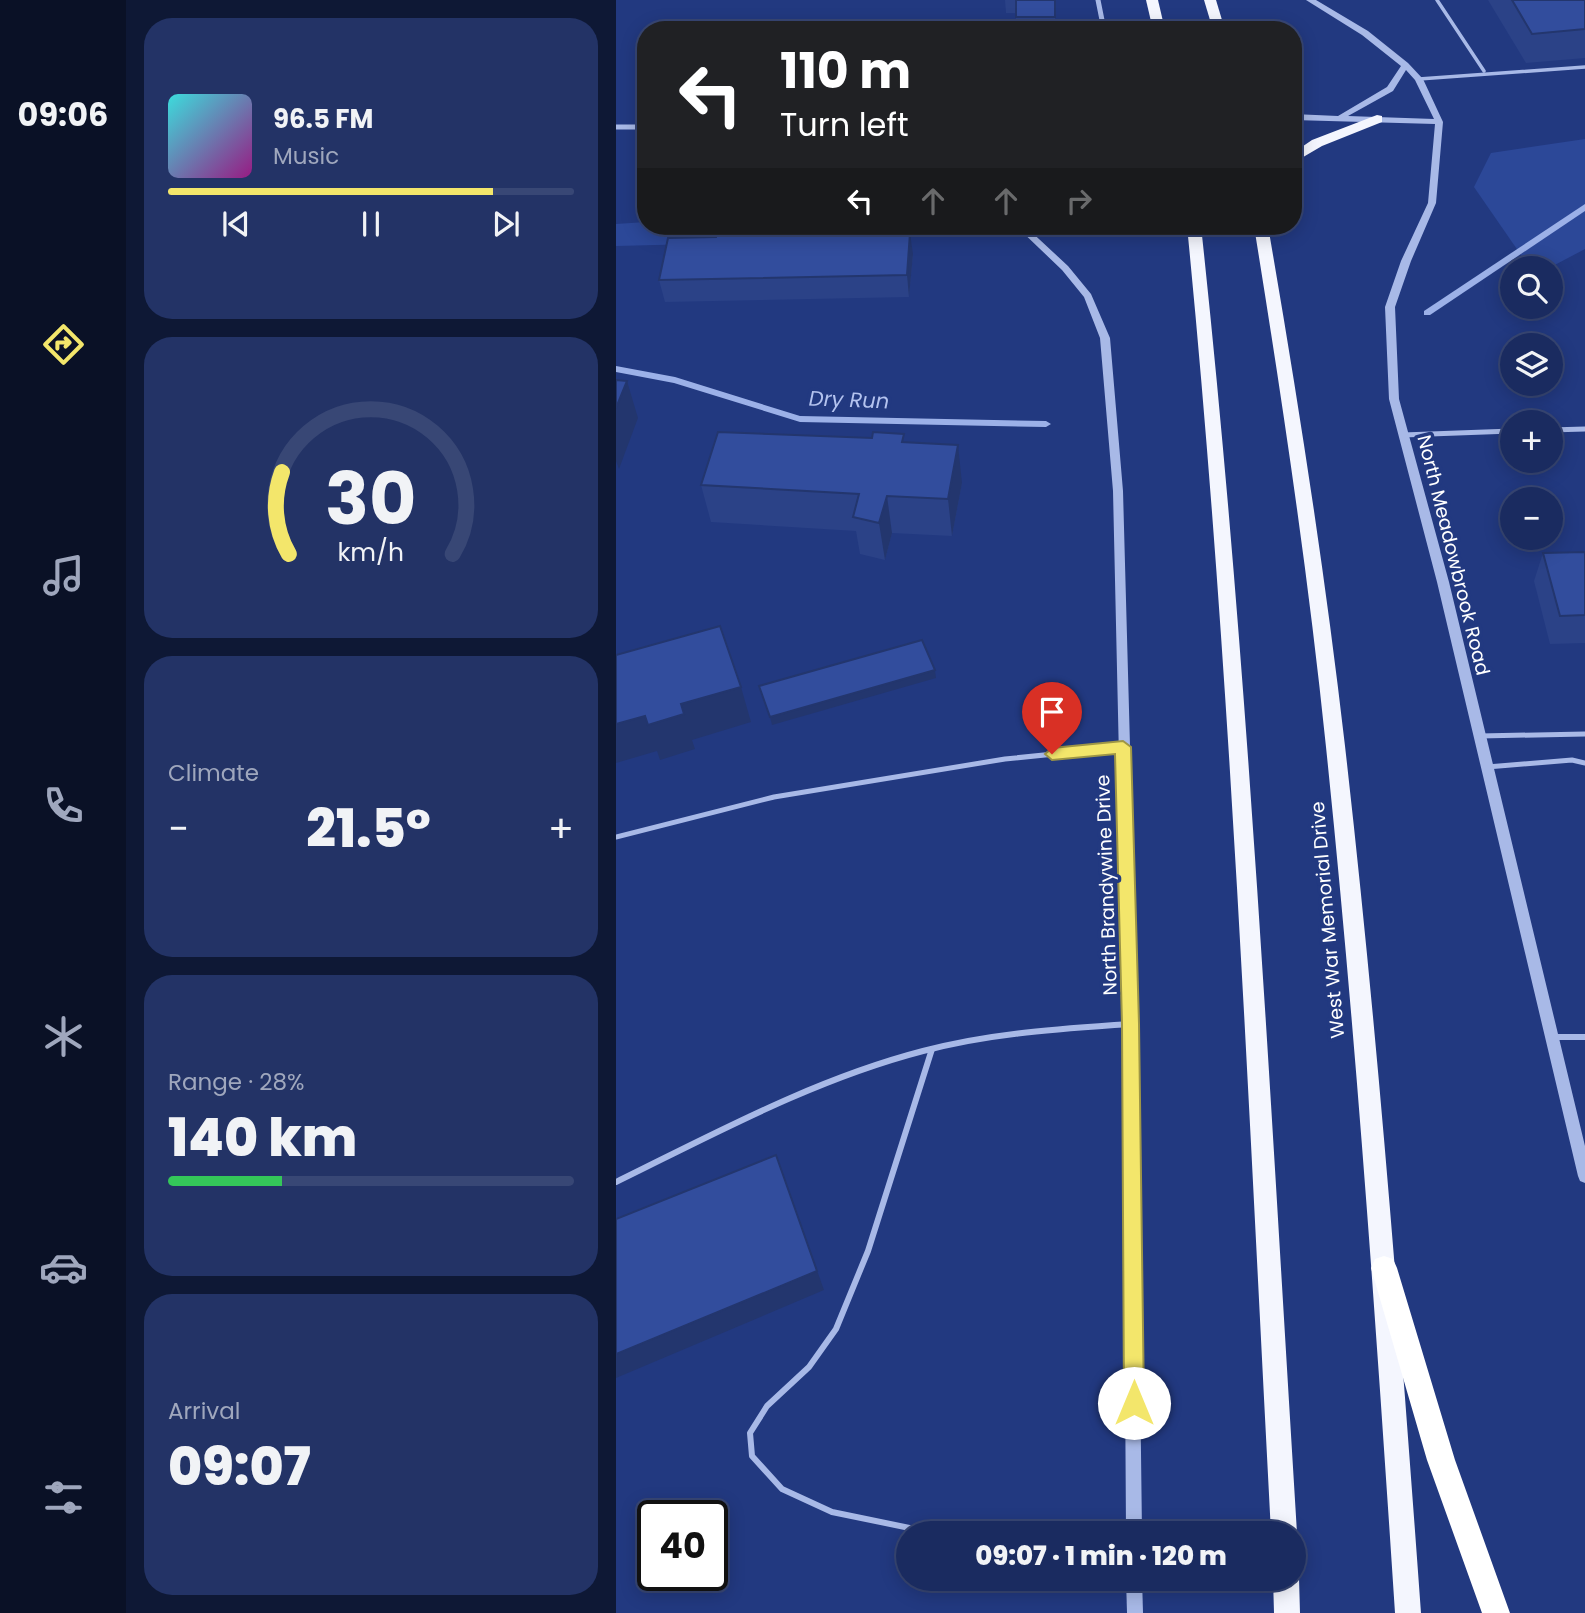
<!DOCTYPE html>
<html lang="en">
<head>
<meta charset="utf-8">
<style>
	:root { --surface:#1a2b60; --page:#233366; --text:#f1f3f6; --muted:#9fa7bd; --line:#384775; --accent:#f3e66b }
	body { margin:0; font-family:Poppins,sans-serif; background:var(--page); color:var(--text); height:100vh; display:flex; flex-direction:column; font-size:26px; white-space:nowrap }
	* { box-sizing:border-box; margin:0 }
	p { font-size:23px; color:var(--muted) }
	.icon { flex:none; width:38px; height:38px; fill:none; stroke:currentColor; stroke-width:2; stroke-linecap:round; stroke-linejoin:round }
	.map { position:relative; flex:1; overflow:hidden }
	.drawer { display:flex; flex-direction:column; gap:18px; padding:18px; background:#0e1835; width:490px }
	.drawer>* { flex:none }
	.guide { position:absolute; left:21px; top:21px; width:665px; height:214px; border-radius:28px; box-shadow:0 4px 18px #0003,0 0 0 2px var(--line); background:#202124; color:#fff; overflow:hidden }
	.fabs { position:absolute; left:884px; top:256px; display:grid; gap:14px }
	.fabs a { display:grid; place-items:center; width:63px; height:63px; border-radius:50%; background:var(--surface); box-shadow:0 4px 18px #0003,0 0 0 2px var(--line); font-size:35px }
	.speed { position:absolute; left:21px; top:1500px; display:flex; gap:14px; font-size:35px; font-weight:700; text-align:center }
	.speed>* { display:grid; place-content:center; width:91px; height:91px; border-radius:50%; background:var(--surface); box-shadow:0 4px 18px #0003,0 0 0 2px var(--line); line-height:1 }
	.speed .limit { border:4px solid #111; border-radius:10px; background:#fff; color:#111 }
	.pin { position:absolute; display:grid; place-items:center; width:60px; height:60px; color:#fff; margin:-72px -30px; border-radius:50% 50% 50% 0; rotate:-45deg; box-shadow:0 0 7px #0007 }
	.pin .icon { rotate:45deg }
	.me { position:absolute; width:77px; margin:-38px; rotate:0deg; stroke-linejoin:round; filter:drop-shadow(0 0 5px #0008) }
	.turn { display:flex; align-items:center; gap:24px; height:147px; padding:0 28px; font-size:32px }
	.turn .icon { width:91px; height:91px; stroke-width:2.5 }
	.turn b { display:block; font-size:49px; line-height:60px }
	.lanes { display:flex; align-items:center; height:66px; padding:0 28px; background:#0003; justify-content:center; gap:35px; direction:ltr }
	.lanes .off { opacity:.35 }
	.big { font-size:52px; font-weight:800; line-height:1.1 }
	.drawer .card { flex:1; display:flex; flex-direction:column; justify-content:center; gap:10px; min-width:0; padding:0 24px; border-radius:28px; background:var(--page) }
	.drawer .dial { align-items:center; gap:0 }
	.dial svg { height:182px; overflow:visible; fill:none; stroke:var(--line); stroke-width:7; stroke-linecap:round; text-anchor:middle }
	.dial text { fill:var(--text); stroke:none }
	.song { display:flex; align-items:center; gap:21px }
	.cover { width:84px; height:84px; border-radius:10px; background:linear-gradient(135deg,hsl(180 70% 55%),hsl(310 70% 35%)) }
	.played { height:7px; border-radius:4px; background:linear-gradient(90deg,var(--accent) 80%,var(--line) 80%) }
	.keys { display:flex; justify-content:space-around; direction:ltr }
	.heat { display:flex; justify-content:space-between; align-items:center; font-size:38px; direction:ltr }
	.charge { height:10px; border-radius:5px; background:linear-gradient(90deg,#34c759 28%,var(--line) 0) }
	.trip { position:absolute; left:280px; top:1521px; width:410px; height:70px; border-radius:35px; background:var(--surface); box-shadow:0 4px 18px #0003,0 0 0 2px var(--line); font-weight:800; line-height:70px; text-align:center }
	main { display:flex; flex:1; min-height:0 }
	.tabs { display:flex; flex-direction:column; width:126px; justify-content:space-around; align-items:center; background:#0a1126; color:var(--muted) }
	.tabs .icon { width:49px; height:49px }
	.tabs .active { color:var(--accent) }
	.tabs b { font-size:32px; color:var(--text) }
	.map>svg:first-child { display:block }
	.green { fill:#2c4898 }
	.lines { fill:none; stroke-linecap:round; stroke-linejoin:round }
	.stream { fill:#9cb1e8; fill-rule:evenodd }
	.service-far2 { stroke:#a8b9e7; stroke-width:3.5 }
	.service-far1 { stroke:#a8b9e7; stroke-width:5 }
	.service { stroke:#a8b9e7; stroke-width:6 }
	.minor { stroke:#a8b9e7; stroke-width:5 }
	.tertiary { fill:#a8b9e7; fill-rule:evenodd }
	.trunk { fill:#f4f6fe; fill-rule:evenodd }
	.motorway { fill:#fff; fill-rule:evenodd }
	.wall { fill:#2b4287 }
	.shaded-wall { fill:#23366e }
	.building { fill:#324d9d; stroke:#23366e; stroke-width:2 }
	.route { fill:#f3e66b; stroke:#9e9646; stroke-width:2 }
	.labels { text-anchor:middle; stroke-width:7; stroke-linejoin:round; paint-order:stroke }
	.street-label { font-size:19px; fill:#fff; stroke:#223980 }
	.water-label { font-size:21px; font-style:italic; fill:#b4c3ef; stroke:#223980 }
</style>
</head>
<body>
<main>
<nav class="tabs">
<b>09:06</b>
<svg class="icon active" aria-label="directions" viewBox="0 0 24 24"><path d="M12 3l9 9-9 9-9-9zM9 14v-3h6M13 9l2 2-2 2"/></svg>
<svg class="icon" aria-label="music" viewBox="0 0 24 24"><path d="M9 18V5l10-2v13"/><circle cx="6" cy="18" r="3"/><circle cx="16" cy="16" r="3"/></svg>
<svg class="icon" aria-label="phone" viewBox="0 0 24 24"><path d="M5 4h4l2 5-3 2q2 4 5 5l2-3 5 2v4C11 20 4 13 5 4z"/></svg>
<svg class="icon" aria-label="climate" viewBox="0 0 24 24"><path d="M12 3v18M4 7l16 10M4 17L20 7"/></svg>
<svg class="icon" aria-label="car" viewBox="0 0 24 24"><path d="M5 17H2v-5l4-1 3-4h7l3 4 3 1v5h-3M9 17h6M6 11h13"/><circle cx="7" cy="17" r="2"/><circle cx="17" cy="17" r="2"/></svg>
<svg class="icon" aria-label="filters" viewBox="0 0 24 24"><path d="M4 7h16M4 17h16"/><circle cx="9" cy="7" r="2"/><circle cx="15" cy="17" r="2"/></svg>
</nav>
<section class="drawer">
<div class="card">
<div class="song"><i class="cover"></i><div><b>96.5 FM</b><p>Music</p></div></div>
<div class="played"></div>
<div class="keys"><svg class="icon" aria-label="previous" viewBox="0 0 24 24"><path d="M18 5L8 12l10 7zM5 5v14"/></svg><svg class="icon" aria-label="pause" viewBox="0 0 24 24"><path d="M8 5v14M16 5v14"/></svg><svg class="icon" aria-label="next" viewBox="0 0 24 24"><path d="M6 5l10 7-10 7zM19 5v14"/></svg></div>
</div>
<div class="card dial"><svg viewBox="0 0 100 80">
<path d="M14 69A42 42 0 1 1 86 69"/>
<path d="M14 69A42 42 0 0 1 11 33" stroke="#f3e66b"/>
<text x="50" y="56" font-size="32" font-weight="700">30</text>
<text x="50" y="72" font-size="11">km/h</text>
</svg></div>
<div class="card"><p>Climate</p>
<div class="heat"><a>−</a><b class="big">21.5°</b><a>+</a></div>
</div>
<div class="card"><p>Range · 28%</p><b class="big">140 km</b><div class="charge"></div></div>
<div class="card"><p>Arrival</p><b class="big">09:07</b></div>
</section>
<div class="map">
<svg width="969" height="1613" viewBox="0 0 969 1613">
	<rect width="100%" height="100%" fill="#223980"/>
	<!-- green -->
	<g class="green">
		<polygon points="969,139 969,249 933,268 914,268 858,187 875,153"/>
		<polygon points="30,222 30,226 173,226 241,240 0,246 0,224"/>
	</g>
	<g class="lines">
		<!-- stream -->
		<g class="stream">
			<polygon points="969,204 969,211 814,315 808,315 808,311"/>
			<polygon points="0,366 59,377 184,416 430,421 435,424 430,427 184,422 58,383 0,372"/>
		</g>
		<!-- service-far2 -->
		<g class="service-far2">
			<polyline points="821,0 868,71"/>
			<polyline points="803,79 969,67"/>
		</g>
		<!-- service-far1 -->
		<g class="service-far1">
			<polyline points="934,430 969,429"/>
			<polyline points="787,435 896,431"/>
			<polyline points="864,736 969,734"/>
			<polyline points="871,767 956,760 969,763"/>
			<polyline points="0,837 158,797 389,759 507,747"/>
		</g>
		<!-- service -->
		<g class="service">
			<polyline points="939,1037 969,1037"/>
			<polyline points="316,1049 252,1251 220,1329 193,1367 151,1406 134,1433 136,1456 166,1489 216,1512 318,1533"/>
			<path d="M0,1182C100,1133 199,1079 307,1051C374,1033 443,1029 512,1024"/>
		</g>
		<!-- minor -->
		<g class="minor">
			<polyline points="482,0 488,30"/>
			<polyline points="0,127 30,127"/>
		</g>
		<!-- tertiary -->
		<g class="tertiary">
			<path d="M690,0H700L752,31L792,63L807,79L827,122L820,203L795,261L779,307L783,399L833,582L969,1146V1183L964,1181L962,1176L821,582L773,399L769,307L785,261L812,203L819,124L677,120V114L722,116L771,87L785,66L746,35ZM790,70L799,80L818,119L732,116L777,91Z"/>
			<polygon points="400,226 409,226 452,266 475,294 494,338 507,491 518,891 526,1533 510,1533 506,891 497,491 484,338 468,297 446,270"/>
			<polygon points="510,1578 526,1578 527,1613 511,1613"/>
		</g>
		<!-- trunk -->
		<g class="trunk">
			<polygon points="530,0 542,0 549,30 537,30"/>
			<polygon points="588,0 600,0 609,30 597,30"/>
			<polygon points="761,115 766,116 766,122 706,146 677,163 677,153 696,140"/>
			<path d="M571,226H585C632,660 654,1097 681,1533L677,1542V1533H655C632,1097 614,661 571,226Z"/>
			<path d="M638,226H652C682,399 709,572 729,746C762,1035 784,1324 805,1613H779C760,1324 740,1035 710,747C692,572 666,399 638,226Z"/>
			<polygon points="677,1568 683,1578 684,1613 658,1613 657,1578 677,1578"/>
		</g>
		<!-- motorway -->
		<polygon class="motorway" points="768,1256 777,1259 781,1268 839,1460 894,1613 866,1613 811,1460 755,1268 759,1259"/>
	</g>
	<!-- wall -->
	<g class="wall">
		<polygon points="389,0 439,0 439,30 400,30 400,13 390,13"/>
		<polygon points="872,0 969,0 969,58 910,63"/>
		<polygon points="215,228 239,228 239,234 297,254 293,297 49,302 43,280 100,237"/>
		<polygon points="289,442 346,483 336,536 276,533 269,560 244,554 240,531 95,522 85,485"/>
		<polygon points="969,552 969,643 934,644 918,581 927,553"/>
	</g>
	<!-- shaded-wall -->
	<g class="shaded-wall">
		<polygon points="294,233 297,254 293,297 291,275"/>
		<polygon points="11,381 22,418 3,469 0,461 0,408"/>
		<polygon points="342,445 346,483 336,536 332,499"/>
		<polygon points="271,496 276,533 269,560 263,523"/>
		<polygon points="319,670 320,678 156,725 154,717"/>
		<polygon points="125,687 135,722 76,740 79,749 44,760 41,751 0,763 0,724"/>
		<polygon points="160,1155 208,1290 0,1378 0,1354"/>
	</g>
	<!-- building -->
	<g class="building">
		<rect x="400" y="0" width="39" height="17"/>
		<polygon points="896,0 969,0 969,29 916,34"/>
		<polygon points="102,226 210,226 209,229 239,228 238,234 294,233 291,275 43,280 52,238 100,237"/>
		<polygon points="0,380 11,381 0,408"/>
		<polygon points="102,432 256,438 257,432 288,434 286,442 342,445 332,499 271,496 263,523 237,517 243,494 85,485"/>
		<polygon points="969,552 969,615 944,616 927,553"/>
		<polygon points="104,626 125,687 65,704 68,714 32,725 29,716 0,724 0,655"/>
		<polygon points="306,640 319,670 154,717 143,686"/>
		<polygon points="160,1155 201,1271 0,1354 0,1219"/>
	</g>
	<!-- route -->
	<polygon class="route" points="507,741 515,747 523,1024 528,1403 525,1410 518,1413 511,1410 508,1403 506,1024 499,754 436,760 429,754 436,748"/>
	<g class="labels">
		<!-- street labels -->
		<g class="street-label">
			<text transform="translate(838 555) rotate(76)" y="7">North Meadowbrook Road</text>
			<text transform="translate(490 885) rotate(-92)" y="7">North Brandywine Drive</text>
			<text transform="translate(711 920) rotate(-95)" y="7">West War Memorial Drive</text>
		</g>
		<!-- water labels -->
		<g class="water-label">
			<text transform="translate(233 400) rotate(2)" y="7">Dry Run</text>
		</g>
	</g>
</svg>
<div class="fabs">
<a><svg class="icon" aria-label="search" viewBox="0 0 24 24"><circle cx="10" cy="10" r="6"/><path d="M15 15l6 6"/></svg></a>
<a><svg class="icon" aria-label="layers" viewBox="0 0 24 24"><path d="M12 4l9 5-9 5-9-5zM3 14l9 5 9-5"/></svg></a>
<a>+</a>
<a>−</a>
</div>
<div class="speed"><div class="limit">40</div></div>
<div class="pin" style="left:436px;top:754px;background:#d93025"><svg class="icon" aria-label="arrive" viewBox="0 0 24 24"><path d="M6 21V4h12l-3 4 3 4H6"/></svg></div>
<svg class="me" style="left:518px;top:1403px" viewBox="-20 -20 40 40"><circle r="19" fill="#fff"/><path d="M0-13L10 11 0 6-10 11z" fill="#f3e66b"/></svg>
<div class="trip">09:07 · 1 min · 120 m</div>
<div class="guide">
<div class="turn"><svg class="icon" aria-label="left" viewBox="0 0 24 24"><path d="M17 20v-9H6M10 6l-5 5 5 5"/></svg><div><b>110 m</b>Turn left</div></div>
<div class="lanes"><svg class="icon" aria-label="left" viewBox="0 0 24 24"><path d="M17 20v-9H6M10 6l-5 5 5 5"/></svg><svg class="icon off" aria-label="ahead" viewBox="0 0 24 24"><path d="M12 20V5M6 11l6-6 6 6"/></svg><svg class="icon off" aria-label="ahead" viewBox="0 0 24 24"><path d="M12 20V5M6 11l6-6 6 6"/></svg><svg class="icon off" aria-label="right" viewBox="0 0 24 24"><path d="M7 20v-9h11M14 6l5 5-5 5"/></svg></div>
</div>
</div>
</main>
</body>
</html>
